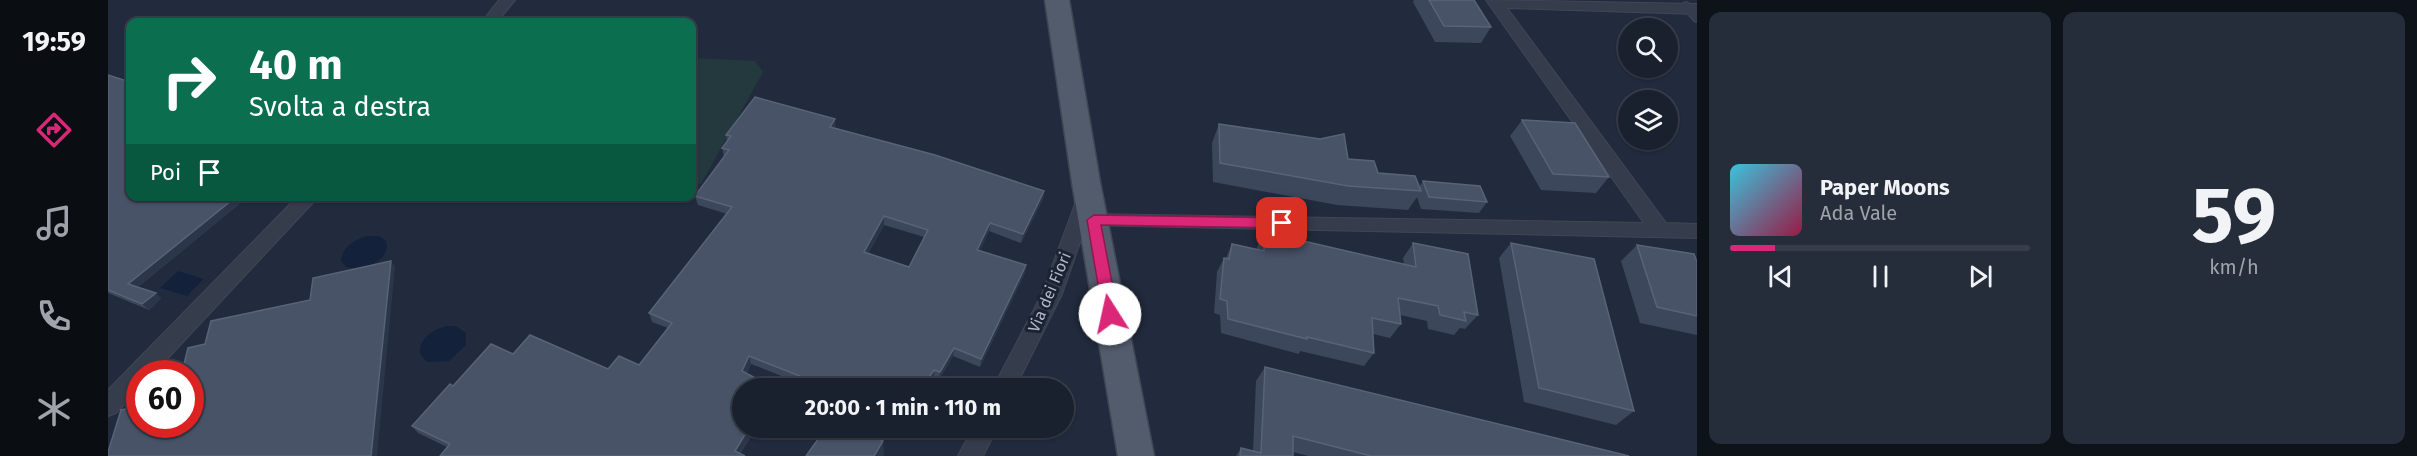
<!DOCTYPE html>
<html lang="it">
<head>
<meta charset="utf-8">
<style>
	:root { --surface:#19202e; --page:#262d3a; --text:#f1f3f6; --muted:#9fa3aa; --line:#373e4a; --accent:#db2777 }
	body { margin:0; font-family:"Fira Sans",sans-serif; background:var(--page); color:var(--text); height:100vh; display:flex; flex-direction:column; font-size:22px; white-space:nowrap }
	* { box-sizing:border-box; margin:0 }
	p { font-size:20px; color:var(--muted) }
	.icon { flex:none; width:33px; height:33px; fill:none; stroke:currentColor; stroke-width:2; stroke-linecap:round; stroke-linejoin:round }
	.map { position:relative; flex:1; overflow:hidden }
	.details { display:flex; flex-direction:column; gap:12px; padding:12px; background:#0e1219; width:720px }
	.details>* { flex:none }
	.top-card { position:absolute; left:18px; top:18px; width:570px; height:183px; border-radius:12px; box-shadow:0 2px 4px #0004,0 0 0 2px var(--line); background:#0b6e4f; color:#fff; overflow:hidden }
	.buttons { position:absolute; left:1510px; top:18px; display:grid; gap:12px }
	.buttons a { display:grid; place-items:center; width:60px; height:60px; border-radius:50%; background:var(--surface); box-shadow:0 2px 4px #0004,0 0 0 2px var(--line); font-size:30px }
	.speed { position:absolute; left:18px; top:360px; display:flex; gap:12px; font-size:30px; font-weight:700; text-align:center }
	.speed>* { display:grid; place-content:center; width:78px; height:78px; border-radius:50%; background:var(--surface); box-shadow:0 2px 4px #0004,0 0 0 2px var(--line); line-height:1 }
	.speed .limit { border:9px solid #d22; background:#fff; color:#111 }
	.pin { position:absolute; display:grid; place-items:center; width:51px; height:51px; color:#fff; margin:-26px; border-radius:12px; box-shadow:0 3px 9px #0006 }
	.me { position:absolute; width:66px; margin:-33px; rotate:350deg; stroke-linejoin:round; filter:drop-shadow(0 0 4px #0008) }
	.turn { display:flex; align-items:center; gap:21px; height:126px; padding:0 24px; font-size:27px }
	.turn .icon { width:78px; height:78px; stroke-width:2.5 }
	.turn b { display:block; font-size:42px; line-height:51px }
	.then { display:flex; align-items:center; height:57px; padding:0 24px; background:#0003; gap:12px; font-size:22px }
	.details .card { flex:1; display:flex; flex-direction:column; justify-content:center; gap:9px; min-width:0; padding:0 21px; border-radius:12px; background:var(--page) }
	.details .dial { align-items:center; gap:0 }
	.dial b { font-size:78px; line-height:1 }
	.song { display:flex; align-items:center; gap:18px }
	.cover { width:72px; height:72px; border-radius:9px; background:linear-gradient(135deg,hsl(190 70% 55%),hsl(340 70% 35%)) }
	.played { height:6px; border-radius:3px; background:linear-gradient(90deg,var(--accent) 15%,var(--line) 15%) }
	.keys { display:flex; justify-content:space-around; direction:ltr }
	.details .tiles { flex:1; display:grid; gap:12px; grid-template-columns:repeat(2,1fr) }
	.trip { position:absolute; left:624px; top:378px; width:342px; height:60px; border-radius:30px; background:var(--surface); box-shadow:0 2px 4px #0004,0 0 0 2px var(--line); font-weight:700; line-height:60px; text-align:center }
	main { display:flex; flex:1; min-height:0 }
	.tabs { display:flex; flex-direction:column; width:108px; justify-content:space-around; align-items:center; background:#0a0d12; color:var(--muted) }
	.tabs .icon { width:42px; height:42px }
	.tabs .active { color:var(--accent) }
	.tabs b { font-size:27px; color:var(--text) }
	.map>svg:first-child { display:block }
	.green { fill:#23393e }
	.water { fill:#14213b }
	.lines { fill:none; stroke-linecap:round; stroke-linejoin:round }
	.service-casing { stroke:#3f4656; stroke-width:10 }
	.minor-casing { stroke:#3f4656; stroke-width:2 }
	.primary-casing { stroke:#3f4656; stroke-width:3 }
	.service { stroke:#353d4d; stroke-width:8 }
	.minor { fill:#353d4d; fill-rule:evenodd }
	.primary { fill:#535c6d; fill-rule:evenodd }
	.wall { fill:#3c475c; fill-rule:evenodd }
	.shaded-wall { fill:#2c364b }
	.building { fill:#485368; stroke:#596377; stroke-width:1.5; fill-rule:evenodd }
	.route { fill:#db2777; stroke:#8e194d; stroke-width:1.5 }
	.labels { text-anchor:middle; stroke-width:6; stroke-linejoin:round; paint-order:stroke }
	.street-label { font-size:16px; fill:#b1b8c9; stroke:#1b2232 }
</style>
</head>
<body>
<main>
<nav class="tabs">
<b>19:59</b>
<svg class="icon active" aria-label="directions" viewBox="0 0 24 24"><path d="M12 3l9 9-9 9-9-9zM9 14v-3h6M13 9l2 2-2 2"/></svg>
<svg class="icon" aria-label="music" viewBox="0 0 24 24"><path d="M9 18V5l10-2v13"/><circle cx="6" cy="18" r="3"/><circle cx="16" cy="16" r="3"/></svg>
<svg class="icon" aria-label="phone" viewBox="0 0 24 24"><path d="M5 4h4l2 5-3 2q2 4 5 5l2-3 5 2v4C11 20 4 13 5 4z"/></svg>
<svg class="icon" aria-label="climate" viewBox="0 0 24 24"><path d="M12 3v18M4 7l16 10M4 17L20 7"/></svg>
</nav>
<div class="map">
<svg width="1589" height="456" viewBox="0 0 1589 456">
	<rect width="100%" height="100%" fill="#212b3d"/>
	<!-- green -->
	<polygon class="green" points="584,58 647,61 655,72 593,184 584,183"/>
	<!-- water -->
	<g class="water">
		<path d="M258,236H271L278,241C284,262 254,271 238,267L233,261C234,247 246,240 258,236Z"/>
		<polygon points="70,271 96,279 79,296 52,288"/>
		<path d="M340,326H348L358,333V345L341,361L319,362L312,354C311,337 326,329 340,326Z"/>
	</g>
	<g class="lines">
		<defs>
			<polyline id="service" points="1578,6 1589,18"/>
			<g id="minor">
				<polygon points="391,0 407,0 389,22 374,22"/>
				<polygon points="1378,0 1589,4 1589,14 1399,8 1558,223 1589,224 1589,238 978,225 954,294 907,388 885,388 934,294 970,196 972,191 986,191 988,196 982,214 1536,223"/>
				<polygon points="190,196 211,196 45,374 32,374 32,388 8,413 0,416 0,390"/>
				<polygon points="865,428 889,428 875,456 850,456"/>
			</g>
			<polygon id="primary" points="937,0 961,0 992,182 1046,456 1010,456 964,182"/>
		</defs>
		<!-- service casing -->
		<use href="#service" class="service-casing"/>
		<!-- minor casing -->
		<use href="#minor" class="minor-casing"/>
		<!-- primary casing -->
		<use href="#primary" class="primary-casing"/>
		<!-- service -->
		<use href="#service" class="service"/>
		<!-- minor -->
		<use href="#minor" class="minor"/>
		<!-- primary -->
		<use href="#primary" class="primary"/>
	</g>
	<!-- wall -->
	<g class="wall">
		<polygon points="1306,0 1366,0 1383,27 1373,43 1327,42 1305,2"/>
		<polygon points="0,75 141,196 30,287 53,298 41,310 0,293"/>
		<polygon points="1414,120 1501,177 1488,193 1433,190 1402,136"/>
		<polygon points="1111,124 1240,159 1270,173 1311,187 1315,181 1379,202 1371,213 1313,209 1309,197 1300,210 1229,205 1105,182 1104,143"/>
		<path d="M728,128L936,191L935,199L913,243L881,231L872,250L918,265L917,273L872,367L845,356L831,380L826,377L819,388H704L643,364L639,373L648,428L632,454L339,447L310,433L304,426L345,386L405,354L500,369L531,365L560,328L544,322L541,313L619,214L590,205L587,196L616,157L614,148L619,141L618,135ZM776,225L816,237L801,267L760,254Z"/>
		<polygon points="1156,232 1296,264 1295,258 1305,243 1370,315 1357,329 1352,328 1346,335 1320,329 1319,321 1292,315 1293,324 1282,338 1265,334 1266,353 1256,366 1192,351 1191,354 1113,333 1112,315 1106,313 1109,272 1116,258 1118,258 1124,244 1149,249 1149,247"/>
		<polygon points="1403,243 1526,411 1508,425 1416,402 1391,258"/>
		<polygon points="1529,245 1589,262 1589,335 1532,323 1513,261"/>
		<polygon points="1157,367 1521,456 1200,456 1185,452 1185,456 1128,456 1133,448 1145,451 1148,381"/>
	</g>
	<!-- shaded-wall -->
	<g class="shaded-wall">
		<polygon points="727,119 728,128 723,136 722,127"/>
		<polygon points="936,191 935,199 913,243 915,234"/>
		<polygon points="129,196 141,196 26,290 20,284"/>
		<polygon points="776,216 776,225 756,261 756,252"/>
		<polygon points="882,223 881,231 869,258 869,250"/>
		<polygon points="283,261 287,267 269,456 263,456"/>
		<polygon points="918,265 917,273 872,367 873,359"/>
		<polygon points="48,293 53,298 41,310 34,304"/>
		<polygon points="846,348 845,356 831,380 832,372"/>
		<polygon points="641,356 643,364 636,379 634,371"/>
		<polygon points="826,370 826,377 819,388 814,388"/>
		<polygon points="641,428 648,428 630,456 627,451"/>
		<polygon points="775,441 776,455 775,456 766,456"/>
	</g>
	<!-- building -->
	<g class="building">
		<polygon points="1321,0 1366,0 1383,27 1336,26"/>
		<polygon points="0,75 22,82 22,196 129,196 20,284 48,293 34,304 0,290"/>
		<path d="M647,97L727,119L722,127L827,155L936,191L915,234L882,223L869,250L918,265L873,359L846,348L832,372L826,370L814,388H722L641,356L634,371L666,388H634V428H641L627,451L637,456H332L342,444L304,426L342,384L345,386L383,344L405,354L422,335L500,369L511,356L531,365L564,323L541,313L624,207L587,196L621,150L614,148L623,136L618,135ZM776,216L820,230L801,267L756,252Z"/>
		<polygon points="1414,120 1467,123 1501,177 1445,174"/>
		<polygon points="1111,124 1212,139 1236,134 1240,159 1266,161 1270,173 1307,176 1313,191 1240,186 1112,163"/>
		<polygon points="1315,181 1372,186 1379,202 1321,197"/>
		<polygon points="1156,232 1308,267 1305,243 1360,254 1370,315 1356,312 1358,321 1332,315 1330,306 1290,298 1293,324 1264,318 1266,353 1199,337 1199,339 1120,319 1119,301 1112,299 1116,258 1121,259 1124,244 1156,251"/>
		<polygon points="1403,243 1486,259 1526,411 1431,388"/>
		<polygon points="1529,245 1586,254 1589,262 1589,316 1549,307"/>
		<polygon points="283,261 263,456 0,456 0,452 13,410 32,406 32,424 82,424 82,374 68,374 74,372 80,348 97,344 103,321 202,300 205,278"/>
		<polygon points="1157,367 1521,456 1263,456 1185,436 1185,456 1132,456 1133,448 1153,453"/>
		<polygon points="718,428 750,428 775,441 766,456 698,456"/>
	</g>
	<!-- route -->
	<polygon class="route" points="986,215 1174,218 1181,223 1174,228 993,225 1010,314 1002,320 995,314 979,220"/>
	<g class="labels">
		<!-- street labels -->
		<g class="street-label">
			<text transform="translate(941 292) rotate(-67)" y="6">Via dei Fiori</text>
		</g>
	</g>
</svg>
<div class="buttons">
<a><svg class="icon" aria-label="search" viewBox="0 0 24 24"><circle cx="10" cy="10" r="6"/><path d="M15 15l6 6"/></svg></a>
<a><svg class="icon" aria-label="layers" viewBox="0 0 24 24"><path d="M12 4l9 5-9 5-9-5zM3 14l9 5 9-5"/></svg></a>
</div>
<div class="speed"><div class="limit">60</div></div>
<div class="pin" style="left:1174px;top:223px;background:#d93025"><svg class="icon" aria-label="arrive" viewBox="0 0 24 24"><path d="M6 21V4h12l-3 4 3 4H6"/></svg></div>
<svg class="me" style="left:1002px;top:314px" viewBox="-20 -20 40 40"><circle r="19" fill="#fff"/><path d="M0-13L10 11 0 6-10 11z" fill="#db2777"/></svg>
<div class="trip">20:00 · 1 min · 110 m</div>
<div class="top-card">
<div class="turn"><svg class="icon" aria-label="right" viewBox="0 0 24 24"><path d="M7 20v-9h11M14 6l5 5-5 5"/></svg><div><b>40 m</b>Svolta a destra</div></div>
<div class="then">Poi<svg class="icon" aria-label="arrive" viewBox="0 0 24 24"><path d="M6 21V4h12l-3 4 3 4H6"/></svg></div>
</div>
</div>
<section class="details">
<div class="tiles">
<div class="card">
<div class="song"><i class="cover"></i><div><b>Paper Moons</b><p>Ada Vale</p></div></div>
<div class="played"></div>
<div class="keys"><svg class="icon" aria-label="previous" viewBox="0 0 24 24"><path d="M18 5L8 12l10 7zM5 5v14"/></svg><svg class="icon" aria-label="pause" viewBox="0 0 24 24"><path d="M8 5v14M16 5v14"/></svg><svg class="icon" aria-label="next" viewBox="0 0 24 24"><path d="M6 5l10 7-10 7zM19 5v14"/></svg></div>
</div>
<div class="card dial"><b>59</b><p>km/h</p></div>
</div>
</section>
</main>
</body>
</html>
